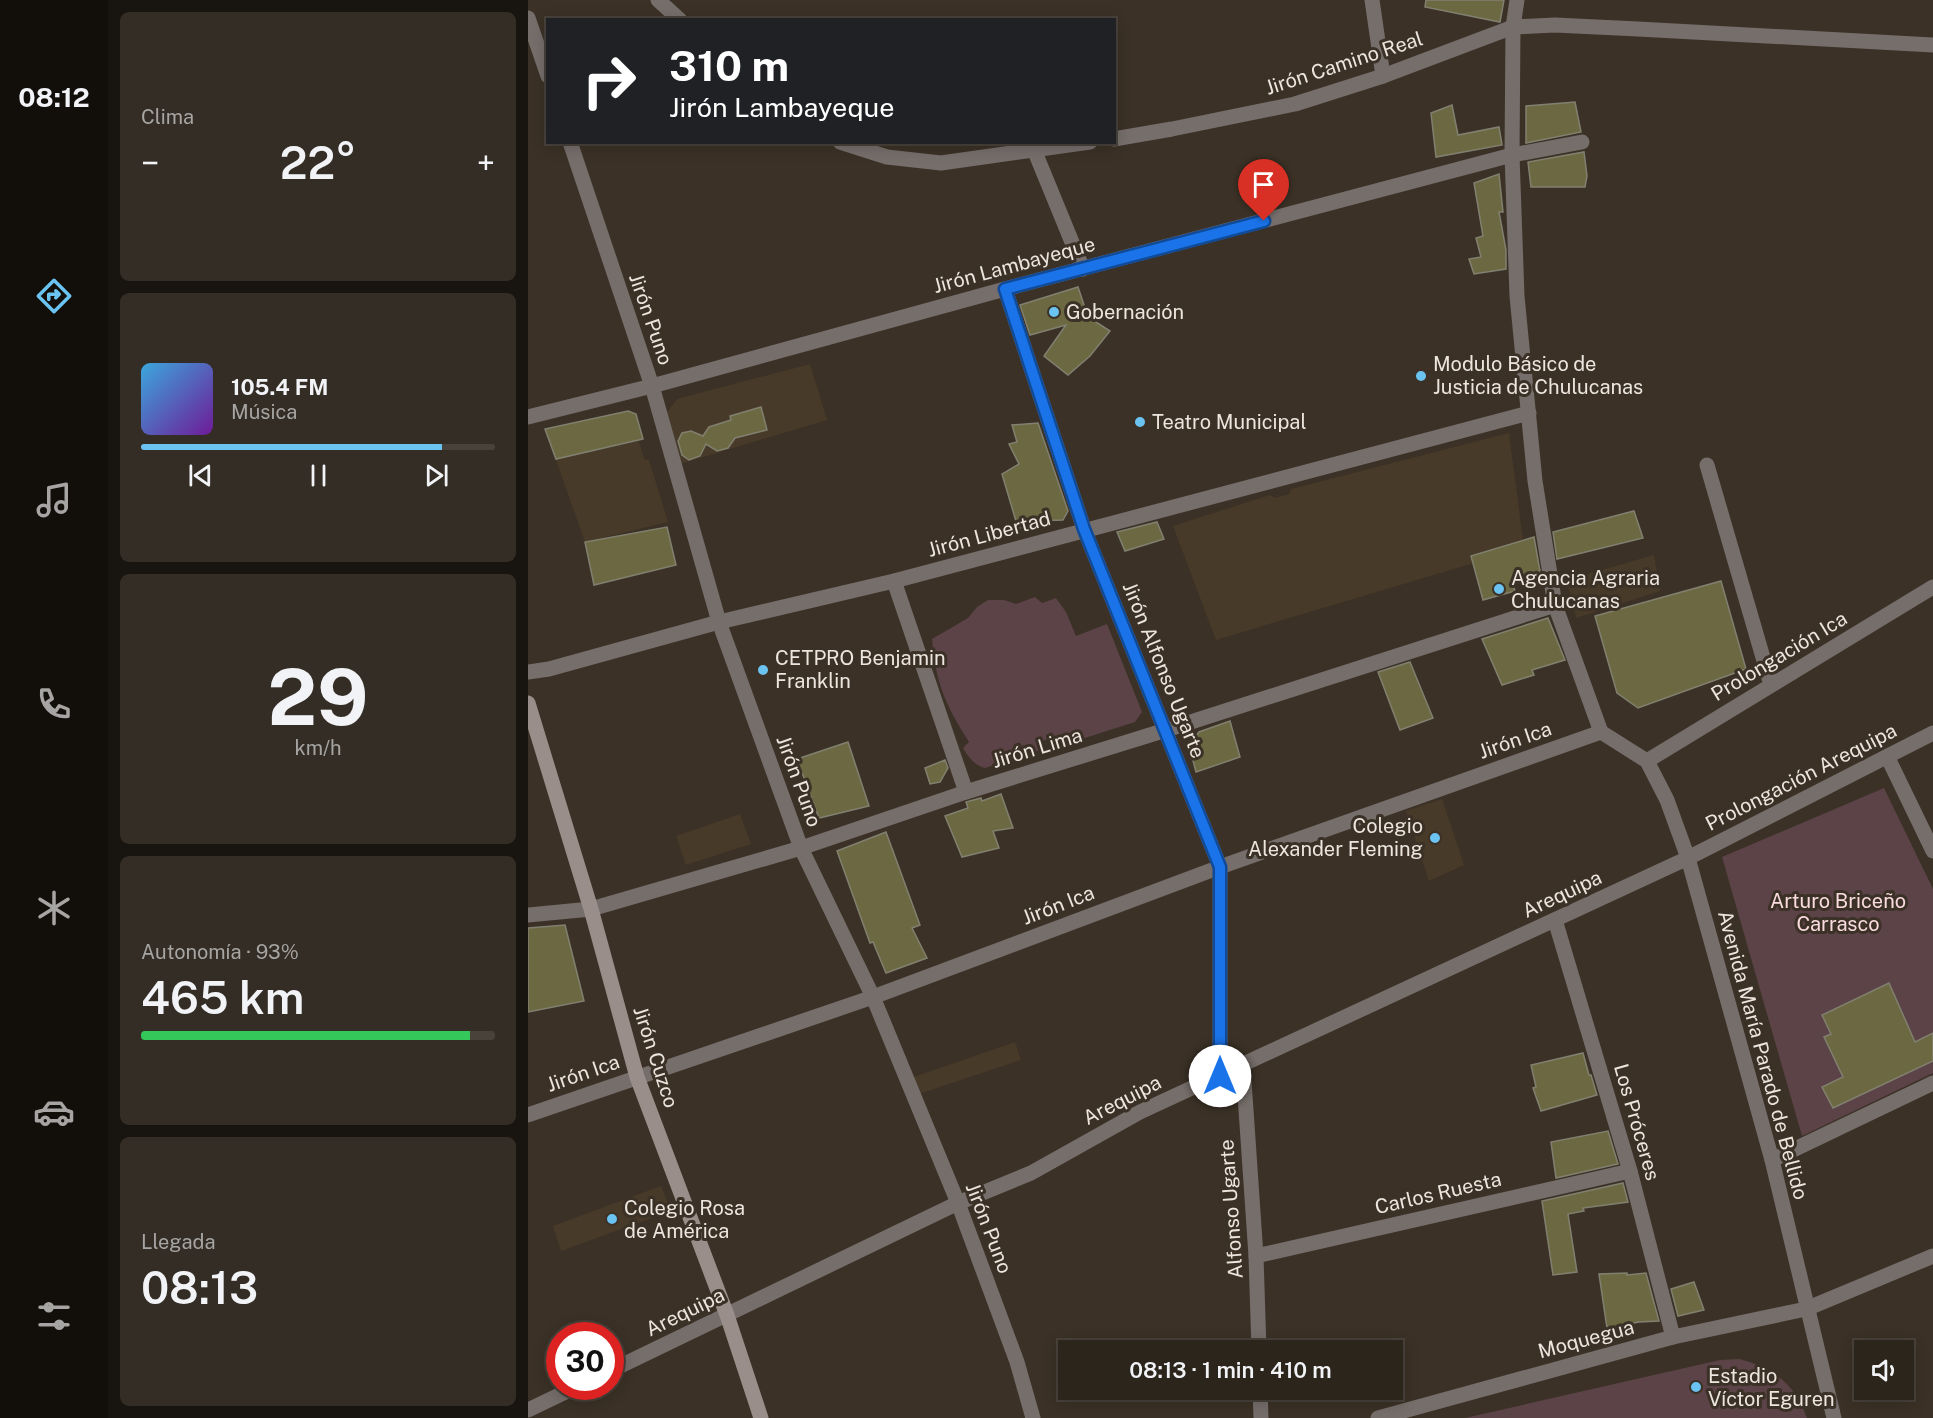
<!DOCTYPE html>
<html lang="es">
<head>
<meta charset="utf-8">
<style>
	:root { --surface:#2c251c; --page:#342d25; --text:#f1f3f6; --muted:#a6a5a3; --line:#48423b; --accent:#6ac3f1 }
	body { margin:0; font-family:"Public Sans",sans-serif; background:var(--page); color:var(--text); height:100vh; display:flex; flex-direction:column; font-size:22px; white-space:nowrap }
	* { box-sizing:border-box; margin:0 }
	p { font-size:20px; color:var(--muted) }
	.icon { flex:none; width:33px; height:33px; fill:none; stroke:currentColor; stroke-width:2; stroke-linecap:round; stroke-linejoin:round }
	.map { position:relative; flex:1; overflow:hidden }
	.sheet { display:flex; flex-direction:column; gap:12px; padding:12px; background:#18140f; width:420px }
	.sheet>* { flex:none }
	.banner { position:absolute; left:18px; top:18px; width:570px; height:126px; border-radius:0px; box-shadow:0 3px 15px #0003,0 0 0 2px var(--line); background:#202124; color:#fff; overflow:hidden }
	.fabs { position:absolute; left:1326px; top:1340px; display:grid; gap:12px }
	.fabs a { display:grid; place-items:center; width:60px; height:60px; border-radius:0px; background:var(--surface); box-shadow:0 3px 15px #0003,0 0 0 2px var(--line); font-size:30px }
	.speed { position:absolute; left:18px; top:1322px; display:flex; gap:12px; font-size:30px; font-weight:700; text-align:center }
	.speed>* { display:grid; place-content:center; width:78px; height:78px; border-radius:50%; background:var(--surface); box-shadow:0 3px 15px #0003,0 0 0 2px var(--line); line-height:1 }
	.speed .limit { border:9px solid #d22; background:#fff; color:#111 }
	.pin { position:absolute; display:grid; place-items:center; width:51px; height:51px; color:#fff; margin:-62px -26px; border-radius:50% 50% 50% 0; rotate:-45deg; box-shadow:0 0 6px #0007 }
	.pin .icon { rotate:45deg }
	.me { position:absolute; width:66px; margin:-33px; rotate:0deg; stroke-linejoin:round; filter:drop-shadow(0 0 4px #0008) }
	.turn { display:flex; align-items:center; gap:21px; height:126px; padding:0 24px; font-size:27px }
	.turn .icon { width:78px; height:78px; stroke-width:2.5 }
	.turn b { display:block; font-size:42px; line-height:51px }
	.big { font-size:45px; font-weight:600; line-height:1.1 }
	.sheet .card { flex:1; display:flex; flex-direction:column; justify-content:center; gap:9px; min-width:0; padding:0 21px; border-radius:9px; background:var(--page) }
	.sheet .dial { align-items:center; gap:0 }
	.dial b { font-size:78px; line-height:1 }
	.song { display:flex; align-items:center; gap:18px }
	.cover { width:72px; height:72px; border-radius:9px; background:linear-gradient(135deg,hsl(200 70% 55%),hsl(280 70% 35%)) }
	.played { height:6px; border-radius:3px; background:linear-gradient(90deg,var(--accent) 85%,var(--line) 85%) }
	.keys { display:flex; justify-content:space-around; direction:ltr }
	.heat { display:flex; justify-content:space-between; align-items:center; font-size:33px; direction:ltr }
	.charge { height:9px; border-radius:4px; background:linear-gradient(90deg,#34c759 93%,var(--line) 0) }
	.trip { position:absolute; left:530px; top:1340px; width:345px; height:60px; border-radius:0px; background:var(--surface); box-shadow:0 3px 15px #0003,0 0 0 2px var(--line); font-weight:600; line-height:60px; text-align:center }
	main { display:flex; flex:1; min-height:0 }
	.tab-bar { display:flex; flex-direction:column; width:108px; justify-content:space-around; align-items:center; background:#120f0b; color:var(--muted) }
	.tab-bar .icon { width:42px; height:42px }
	.tab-bar .current { color:var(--accent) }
	.tab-bar b { font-size:27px; color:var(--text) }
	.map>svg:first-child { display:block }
	.built { fill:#483a29 }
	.green { fill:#5b4347 }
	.building { fill:#6c6942; stroke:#818070; stroke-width:1.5 }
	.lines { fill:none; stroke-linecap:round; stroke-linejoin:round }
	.street { stroke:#756e6b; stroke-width:15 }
	.secondary { stroke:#9a8e8a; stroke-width:15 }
	.route-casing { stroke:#114b97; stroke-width:15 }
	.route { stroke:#1a73e8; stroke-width:10 }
	.poi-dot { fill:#6ac3f1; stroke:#3b3126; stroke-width:2 }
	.labels { text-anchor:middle; stroke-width:6; stroke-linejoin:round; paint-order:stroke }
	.street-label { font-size:20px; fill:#ece6df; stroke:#3b3126 }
	.poi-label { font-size:20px; fill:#ece6df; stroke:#3b3126; text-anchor:start }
	.park-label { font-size:20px; fill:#fadbdf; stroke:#3b3126 }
</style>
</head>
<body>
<main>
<nav class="tab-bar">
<b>08:12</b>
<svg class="icon current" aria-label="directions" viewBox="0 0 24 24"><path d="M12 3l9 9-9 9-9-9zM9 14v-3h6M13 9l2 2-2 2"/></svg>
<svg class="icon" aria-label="music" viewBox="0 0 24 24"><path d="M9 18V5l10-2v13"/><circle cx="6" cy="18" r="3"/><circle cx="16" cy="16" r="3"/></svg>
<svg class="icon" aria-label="phone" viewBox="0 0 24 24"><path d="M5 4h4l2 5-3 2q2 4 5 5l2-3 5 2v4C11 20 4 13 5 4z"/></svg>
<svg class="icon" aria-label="climate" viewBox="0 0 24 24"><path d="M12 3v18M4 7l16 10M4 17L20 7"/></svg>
<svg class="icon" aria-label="car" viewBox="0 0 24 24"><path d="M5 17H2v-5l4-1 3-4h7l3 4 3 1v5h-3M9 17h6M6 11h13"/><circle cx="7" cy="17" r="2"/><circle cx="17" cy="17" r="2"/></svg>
<svg class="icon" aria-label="filters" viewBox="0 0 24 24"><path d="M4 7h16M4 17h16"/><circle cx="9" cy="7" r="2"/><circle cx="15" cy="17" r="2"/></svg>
</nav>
<section class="sheet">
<div class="card"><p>Clima</p>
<div class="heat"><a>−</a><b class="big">22°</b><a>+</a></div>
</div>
<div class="card">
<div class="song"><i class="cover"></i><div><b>105.4 FM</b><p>Música</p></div></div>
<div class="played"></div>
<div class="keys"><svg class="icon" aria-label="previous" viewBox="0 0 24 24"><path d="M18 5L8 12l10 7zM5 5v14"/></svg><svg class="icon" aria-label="pause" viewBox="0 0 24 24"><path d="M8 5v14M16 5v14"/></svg><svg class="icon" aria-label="next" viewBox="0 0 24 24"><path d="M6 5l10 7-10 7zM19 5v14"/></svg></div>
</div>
<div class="card dial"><b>29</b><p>km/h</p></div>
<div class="card"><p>Autonomía · 93%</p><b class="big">465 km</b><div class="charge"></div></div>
<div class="card"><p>Llegada</p><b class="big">08:13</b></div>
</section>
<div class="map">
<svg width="1405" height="1418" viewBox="0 0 1405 1418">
	<rect width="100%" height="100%" fill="#3b3126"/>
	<!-- built -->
	<g class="built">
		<polygon points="282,364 299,420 152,464 138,414 149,399"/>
		<polygon points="100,411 108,414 115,439 111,442 116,459 121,460 140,522 57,542 17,429"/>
		<polygon points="981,433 996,548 688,640 645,526 742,495 747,498 761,494 763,489"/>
		<polygon points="1126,555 1132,591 1048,618 1039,580"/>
		<polygon points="914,799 936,865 901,881 878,811"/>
		<polygon points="212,814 223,844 158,865 148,836"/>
		<polygon points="487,1042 493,1060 385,1096 380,1079"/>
		<polygon points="133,1186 143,1211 33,1251 25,1226"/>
	</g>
	<!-- green -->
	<g class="green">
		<path d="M507,597L514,603L528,598L538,612L548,636L579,624L614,712L607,722L541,743L538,733L514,741L516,749L457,768C446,765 440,757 435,748L441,742C417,704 408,684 404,639L440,618L449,607L460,600H476L488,604Z"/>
		<polygon points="1356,788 1405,889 1405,1073 1274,1136 1194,857"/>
		<path d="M1211,1359C1246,1368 1266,1383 1279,1418H937L1192,1360Z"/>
	</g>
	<!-- building -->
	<g class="building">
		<polygon points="898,0 976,0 972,22 897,7"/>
		<polygon points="1047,102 1053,132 998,143 998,106"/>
		<polygon points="924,105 930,135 971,127 974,145 908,157 903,113"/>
		<polygon points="1056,152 1059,176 1057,187 1003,187 1000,162"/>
		<polygon points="971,174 975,212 971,212 978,250 978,269 946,274 941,259 953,257 948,238 955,236 946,183"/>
		<polygon points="550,287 560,317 582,331 562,356 540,375 516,356 538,325 502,335 492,305"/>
		<polygon points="233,407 239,430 207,438 200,448 189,451 178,444 172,456 161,460 154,455 150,441 154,433 163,431 175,436 181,427 203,420 202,416"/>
		<polygon points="100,411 108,414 115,439 28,459 17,429"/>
		<polygon points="510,423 540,511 535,520 504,521 507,528 490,528 474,474 491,464 481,444 489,442 484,425"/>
		<polygon points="1106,511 1115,538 1029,559 1025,532"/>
		<polygon points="629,522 636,539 597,551 589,532"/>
		<polygon points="139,527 148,565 66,585 57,542"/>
		<polygon points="1006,537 1013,577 985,584 987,591 955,600 943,556"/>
		<polygon points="1193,581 1218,669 1110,708 1089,693 1067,616"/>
		<polygon points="1020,618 1037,660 1004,670 1006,675 974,685 954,639"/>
		<polygon points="882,662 905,718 872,730 850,672"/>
		<polygon points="702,721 712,757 668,772 661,745 671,732"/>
		<polygon points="320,742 341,806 291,818 269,759"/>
		<polygon points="417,760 420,768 412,782 402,784 397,768"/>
		<polygon points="473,794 485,828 465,831 471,848 434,857 417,816 440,808 438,802 453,798 454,801"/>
		<polygon points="358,832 392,925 384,928 399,958 358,973 345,942 342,943 309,851"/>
		<polygon points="37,925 56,1001 0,1012 0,928"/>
		<polygon points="1361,983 1387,1042 1405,1033 1405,1061 1305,1108 1294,1087 1315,1077 1296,1037 1303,1034 1294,1015"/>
		<polygon points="1055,1053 1061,1075 1063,1075 1069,1095 1013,1111 1005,1088 1008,1087 1003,1065"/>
		<polygon points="1080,1131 1090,1164 1028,1178 1023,1142"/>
		<polygon points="1095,1183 1100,1202 1055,1208 1056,1211 1040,1214 1049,1272 1025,1275 1014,1201"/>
		<polygon points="1099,1273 1099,1275 1118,1273 1131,1321 1111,1322 1079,1328 1071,1274"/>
		<polygon points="1166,1282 1176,1310 1150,1316 1143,1289"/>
	</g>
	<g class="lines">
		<!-- street -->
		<g class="street">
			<polyline points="130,0 152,20"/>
			<polyline points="844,0 855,76"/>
			<polyline points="989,0 985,27 984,155 989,296 1007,481 1027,605 1073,732"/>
			<polyline points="0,18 20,76"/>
			<polyline points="586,139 644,129 767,104 855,76 985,27 1027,25 1110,29 1405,45"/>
			<polyline points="42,142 124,386 191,622 273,848 345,997 430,1203 489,1362 505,1418"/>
			<polyline points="312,142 359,157 413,163 562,142"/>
			<polyline points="507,152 555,269"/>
			<polyline points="477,289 556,529 692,867 692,1076"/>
			<polyline points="0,417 124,386 477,289 984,155 1054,142"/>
			<polyline points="1179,465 1243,685"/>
			<polyline points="366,581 438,792"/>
			<polyline points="0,672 21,669 191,622 366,581 1001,413"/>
			<polyline points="1073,732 1119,761 1139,800 1160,858 1244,1160 1306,1418"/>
			<polyline points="1359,756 1405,851"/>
			<polyline points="1119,761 1405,587"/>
			<polyline points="0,915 63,909 273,848 438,792 638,730 1027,605"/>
			<polyline points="1027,920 1102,1171 1145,1337"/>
			<polyline points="715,1066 728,1256 731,1350"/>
			<polyline points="0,1115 345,997 692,867 1073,732"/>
			<polyline points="1244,1160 1405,1083"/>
			<polyline points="728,1256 1102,1171"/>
			<polyline points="82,1371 430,1203 503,1173 612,1112 1160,858 1405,733"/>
			<polyline points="732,1389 733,1418"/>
			<polyline points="0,1410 50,1386"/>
			<polyline points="850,1418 1145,1337 1278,1309 1405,1256"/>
		</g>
		<!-- secondary -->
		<polyline class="secondary" points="0,703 63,909 109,1077 199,1315 233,1418"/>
	</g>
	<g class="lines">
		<defs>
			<polyline id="route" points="692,1076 692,867 556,529 477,289 736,221"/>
		</defs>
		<!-- route casing -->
		<use href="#route" class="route-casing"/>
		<!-- route -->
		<use href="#route" class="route"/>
	</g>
	<!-- markers -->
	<g class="poi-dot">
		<circle cx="526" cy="312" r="6"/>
		<circle cx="893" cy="376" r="6"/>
		<circle cx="612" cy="422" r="6"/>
		<circle cx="971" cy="589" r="6"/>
		<circle cx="235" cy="670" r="6"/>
		<circle cx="907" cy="838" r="6"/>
		<circle cx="84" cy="1219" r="6"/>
		<circle cx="1168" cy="1387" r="6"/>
	</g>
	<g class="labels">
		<!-- street labels -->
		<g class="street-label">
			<text transform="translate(816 63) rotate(-18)" y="7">Jirón Camino Real</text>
			<text transform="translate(486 265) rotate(-15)" y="7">Jirón Lambayeque</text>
			<text transform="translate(123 319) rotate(71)" y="7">Jirón Puno</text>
			<text transform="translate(461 534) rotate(-15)" y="7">Jirón Libertad</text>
			<text transform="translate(1251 656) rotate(-31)" y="7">Prolongación Ica</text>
			<text transform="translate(636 670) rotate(68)" y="7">Jirón Alfonso Ugarte</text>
			<text transform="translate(987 740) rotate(-19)" y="7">Jirón Ica</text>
			<text transform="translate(509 748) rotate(-17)" y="7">Jirón Lima</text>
			<text transform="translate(1273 777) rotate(-27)" y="7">Prolongación Arequipa</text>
			<text transform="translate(271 781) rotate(70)" y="7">Jirón Puno</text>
			<text transform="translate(1034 894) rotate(-25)" y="7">Arequipa</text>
			<text transform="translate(530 905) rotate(-21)" y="7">Jirón Ica</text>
			<text transform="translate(1235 1055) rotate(75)" y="7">Avenida María Parado de Bellido</text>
			<text transform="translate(128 1057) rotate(72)" y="7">Jirón Cuzco</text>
			<text transform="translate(55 1073) rotate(-19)" y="7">Jirón Ica</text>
			<text transform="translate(594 1100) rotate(-27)" y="7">Arequipa</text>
			<text transform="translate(1109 1122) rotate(74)" y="7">Los Próceres</text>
			<text transform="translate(910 1193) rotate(-13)" y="7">Carlos Ruesta</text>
			<text transform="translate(703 1209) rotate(-94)" y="7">Alfonso Ugarte</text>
			<text transform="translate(461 1228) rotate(69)" y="7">Jirón Puno</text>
			<text transform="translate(157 1312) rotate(-26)" y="7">Arequipa</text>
			<text transform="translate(1058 1339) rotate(-15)" y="7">Moquegua</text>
		</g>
		<!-- poi labels -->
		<g class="poi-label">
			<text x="538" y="319">Gobernación</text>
			<text x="905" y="371">Modulo Básico de<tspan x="905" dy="23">Justicia de Chulucanas</tspan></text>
			<text x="624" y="429">Teatro Municipal</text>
			<text x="983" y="585">Agencia Agraria<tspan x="983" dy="23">Chulucanas</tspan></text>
			<text x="247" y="665">CETPRO Benjamin<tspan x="247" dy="23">Franklin</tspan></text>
			<text x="895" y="833" text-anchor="end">Colegio<tspan x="895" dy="23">Alexander Fleming</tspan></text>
			<text x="96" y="1215">Colegio Rosa<tspan x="96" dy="23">de América</tspan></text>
			<text x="1180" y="1383">Estadio<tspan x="1180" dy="23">Víctor Eguren</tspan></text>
		</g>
		<!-- park labels -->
		<g class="park-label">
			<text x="1310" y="908">Arturo Briceño<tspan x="1310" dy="23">Carrasco</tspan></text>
		</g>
	</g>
</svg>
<div class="fabs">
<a><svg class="icon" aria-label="sound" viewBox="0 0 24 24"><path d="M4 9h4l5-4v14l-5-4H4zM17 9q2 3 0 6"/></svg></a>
</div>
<div class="speed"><div class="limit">30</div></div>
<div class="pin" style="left:736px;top:221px;background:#d93025"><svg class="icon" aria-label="arrive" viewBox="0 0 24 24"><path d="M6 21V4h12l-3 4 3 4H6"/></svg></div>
<svg class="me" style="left:692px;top:1076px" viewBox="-20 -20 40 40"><circle r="19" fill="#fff"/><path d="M0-13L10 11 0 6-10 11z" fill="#1a73e8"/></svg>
<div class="trip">08:13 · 1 min · 410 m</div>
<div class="banner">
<div class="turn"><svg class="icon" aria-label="right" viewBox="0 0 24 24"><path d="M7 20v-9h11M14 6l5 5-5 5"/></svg><div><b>310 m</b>Jirón Lambayeque</div></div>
</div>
</div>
</main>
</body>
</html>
